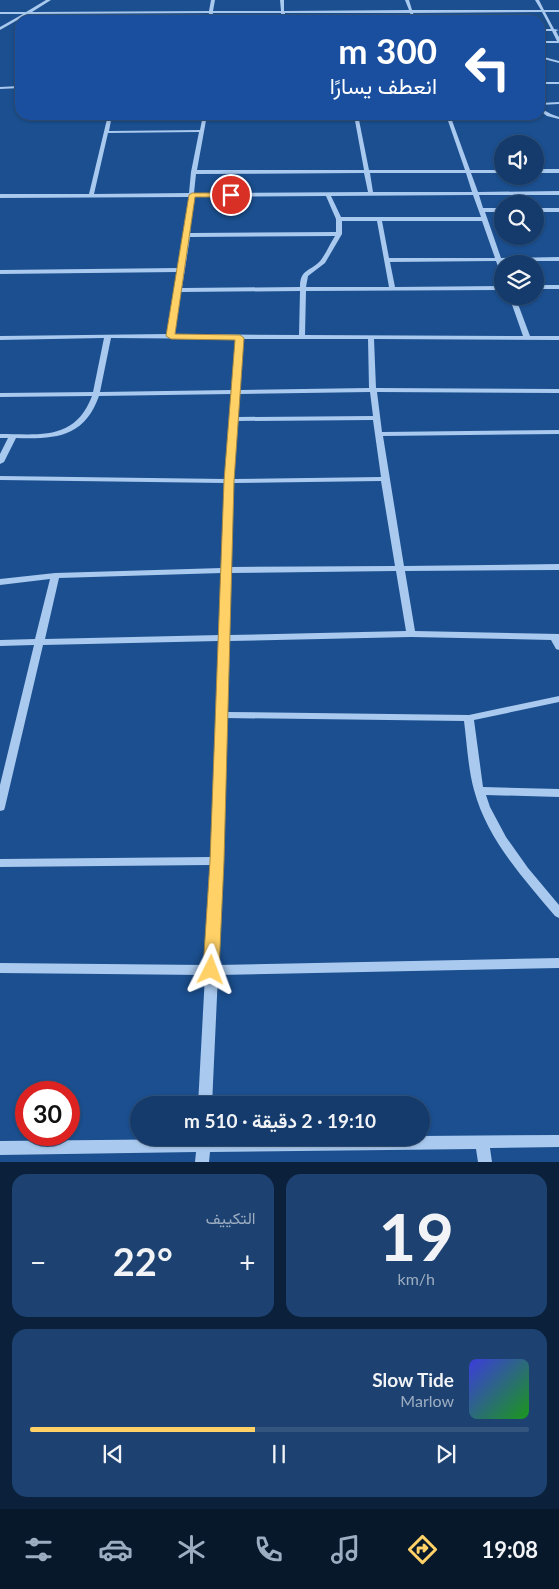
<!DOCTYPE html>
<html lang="ar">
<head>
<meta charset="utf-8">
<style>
	:root { --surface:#143b6b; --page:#1d4271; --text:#f1f3f6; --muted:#9dadc1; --line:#33557e; --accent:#ffd166 }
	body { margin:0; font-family:Lato,Vazirmatn,sans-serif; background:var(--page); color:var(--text); direction:rtl; height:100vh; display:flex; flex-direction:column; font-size:19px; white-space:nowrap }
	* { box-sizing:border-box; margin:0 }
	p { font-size:16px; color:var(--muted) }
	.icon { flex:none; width:28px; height:28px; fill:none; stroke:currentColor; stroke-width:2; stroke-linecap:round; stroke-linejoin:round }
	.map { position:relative; height:1162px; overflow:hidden; direction:ltr }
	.panel { display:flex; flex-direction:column; gap:12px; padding:12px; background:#0b203b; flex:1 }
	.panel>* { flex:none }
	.top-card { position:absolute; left:15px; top:15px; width:530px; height:105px; border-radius:15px; box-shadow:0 1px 4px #0004,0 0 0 1px var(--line); direction:rtl; background:#1a4fa0; color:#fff; overflow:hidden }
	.fabs { position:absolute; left:494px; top:135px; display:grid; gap:10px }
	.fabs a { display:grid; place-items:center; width:50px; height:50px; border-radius:50%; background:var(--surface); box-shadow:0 1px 4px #0004,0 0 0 1px var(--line); font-size:25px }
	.speed { position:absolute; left:15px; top:1081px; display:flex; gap:10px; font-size:25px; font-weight:700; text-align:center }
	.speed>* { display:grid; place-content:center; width:65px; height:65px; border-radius:50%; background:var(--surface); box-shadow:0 1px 4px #0004,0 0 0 1px var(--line); line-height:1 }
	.speed .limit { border:8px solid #d22; background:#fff; color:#111 }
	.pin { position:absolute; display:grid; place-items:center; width:42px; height:42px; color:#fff; margin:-21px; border:2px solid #fff; border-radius:50%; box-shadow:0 1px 5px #0007 }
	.me { position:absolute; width:55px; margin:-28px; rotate:3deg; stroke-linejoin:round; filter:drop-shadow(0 0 4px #0008) }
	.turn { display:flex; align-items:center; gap:18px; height:105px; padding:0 25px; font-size:22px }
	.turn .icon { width:65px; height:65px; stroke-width:2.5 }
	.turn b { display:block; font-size:35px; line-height:42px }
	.big { font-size:38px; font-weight:700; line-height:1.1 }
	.panel .widget { flex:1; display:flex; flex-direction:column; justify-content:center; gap:8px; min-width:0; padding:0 18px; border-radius:15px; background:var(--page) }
	.panel .dial { align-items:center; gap:0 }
	.dial b { font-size:65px; line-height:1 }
	.song { display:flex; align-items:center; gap:15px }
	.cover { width:60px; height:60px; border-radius:8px; background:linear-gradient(135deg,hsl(240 70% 55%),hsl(120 70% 35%)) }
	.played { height:5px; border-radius:2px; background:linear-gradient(90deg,var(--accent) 45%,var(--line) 45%) }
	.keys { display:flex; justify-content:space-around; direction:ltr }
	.heat { display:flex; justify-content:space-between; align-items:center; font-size:28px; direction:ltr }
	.panel .tiles { flex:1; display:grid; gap:12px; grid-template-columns:1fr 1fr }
	.widget:last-child { grid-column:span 2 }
	.trip { position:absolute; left:130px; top:1096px; width:300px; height:50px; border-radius:25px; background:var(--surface); box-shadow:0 1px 4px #0004,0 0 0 1px var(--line); font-weight:700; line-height:50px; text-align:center; direction:rtl }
	.dock { display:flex; height:80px; justify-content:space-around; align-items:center; background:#08182b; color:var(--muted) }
	.dock .icon { width:35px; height:35px }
	.dock .current { color:var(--accent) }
	.dock b { font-size:22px; color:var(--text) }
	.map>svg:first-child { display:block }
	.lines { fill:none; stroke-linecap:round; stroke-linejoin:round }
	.minor { fill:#a9c9ee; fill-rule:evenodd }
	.route { fill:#ffd166; stroke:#a68842 }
</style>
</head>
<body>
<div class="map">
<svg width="559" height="1162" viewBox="0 0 559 1162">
	<rect width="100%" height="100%" fill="#1b4f8f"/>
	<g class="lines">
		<!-- minor -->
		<g class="minor">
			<polygon points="46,0 51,0 32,12 209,11 211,0 215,0 213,11 281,11 280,0 284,0 284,11 409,10 405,0 409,0 412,10 541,10 535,0 539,0 544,10 559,10 559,12 545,12 554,29 559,30 556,31 559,37 559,43 540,43 540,41 557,41 552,31 540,31 540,29 551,29 542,12 413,13 416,20 412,20 410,13 285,13 285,20 281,20 281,13 213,13 212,20 208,20 209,13 28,14 0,30 0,27 23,14 0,14 0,12 26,12"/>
			<polygon points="540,56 559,61 559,63 540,58"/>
			<rect x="540" y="82" width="19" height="2"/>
			<polygon points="20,86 20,88 0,89 0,87"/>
			<polygon points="559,102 559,104 540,105 540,103"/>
			<polygon points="540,108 551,114 559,117 559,119 547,116 540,111"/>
			<path d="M108,115H112L109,131L200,130L203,115H207L197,170H364L354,115H358L369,170H465L446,115H450L470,170H502V173H471L478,192L559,191V195H479L483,208H502V212H485L501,258L559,257V261H502V271L499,269L496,261L390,262L395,287L502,286V290L306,291L305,335L523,336L509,296H515L530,336H559V340L374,339L376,388L559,389V393L377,392L382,432L559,430V434L383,436L404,566L559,564V570L405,571L415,631L559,634V650L556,649L551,640L411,637L229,641L227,712L469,715L559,696V702L474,720L483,787L559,789V797L486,795L490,807L506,837L528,868L559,905V918L555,916C523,878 487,839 474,790C468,768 467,744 464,721L226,718L218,965L559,958V968L218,975L212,1105H198L205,975L0,973V963L206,965L211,865L0,867V859L212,857L219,641L43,645L5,807L4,810L0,811V785L34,645L0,646V640L35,639L50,579L0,585V579L55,573L222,568L225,483L0,480V476L225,479L232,394L99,396C84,438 55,439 16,438L4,462L0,464V454L8,438H0V434C40,434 75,441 92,396L0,397V393L93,392L104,338L0,340V336L168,334L175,291L174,290L175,289L178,272L0,274V270L179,268L189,197L0,198V194H89ZM199,132L191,172L189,193L94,194L108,133ZM364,173L368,192L194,193L196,174ZM370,173H466L472,192H373ZM473,195L481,217H341L331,196ZM326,196L336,219V232L190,233L194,197ZM342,221H377L389,287H306L308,276L325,263L342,234ZM382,221H482L495,258H389ZM335,236C330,244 326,253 321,260C311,272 300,268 300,287L182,288L190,237ZM300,291L299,335L175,334L181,292ZM111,338L237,339L232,390L100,392ZM243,339H368L369,388L240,390ZM370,392L373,416L238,417L239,394ZM373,420L381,477L233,479L237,421ZM381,481L395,566L231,567L233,483ZM396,571L406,631L229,635L230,573ZM222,573L220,635L45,639L59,578Z"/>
			<rect x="535" y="169" width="24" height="4"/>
			<rect x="535" y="208" width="24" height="4"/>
			<rect x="535" y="285" width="24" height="4"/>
			<polygon points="559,1135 559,1147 490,1148 492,1162 478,1162 476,1149 210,1152 209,1162 195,1162 196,1152 0,1155 0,1141 197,1139 197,1138 211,1138 211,1139 421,1138 421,1136"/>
		</g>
	</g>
	<!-- route -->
	<polygon class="route" points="192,193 231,193 234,195 231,197 195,197 175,334 240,335 244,338 234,481 224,861 219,970 217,974 211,976 206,974 203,970 210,861 224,481 235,340 171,339 166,336 189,195"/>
</svg>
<div class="fabs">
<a><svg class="icon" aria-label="sound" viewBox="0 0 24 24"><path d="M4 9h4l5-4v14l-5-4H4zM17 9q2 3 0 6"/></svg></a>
<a><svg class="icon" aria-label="search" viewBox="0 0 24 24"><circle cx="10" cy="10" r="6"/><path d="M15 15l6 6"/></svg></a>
<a><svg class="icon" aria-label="layers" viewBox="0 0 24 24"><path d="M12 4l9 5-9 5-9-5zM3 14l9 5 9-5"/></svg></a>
</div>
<div class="speed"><div class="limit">30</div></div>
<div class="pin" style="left:231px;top:195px;background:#d93025"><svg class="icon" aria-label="arrive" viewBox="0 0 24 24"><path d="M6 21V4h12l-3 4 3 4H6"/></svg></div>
<svg class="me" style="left:211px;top:970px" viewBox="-20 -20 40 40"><path d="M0-17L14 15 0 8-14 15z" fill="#ffd166" stroke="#fff" stroke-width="4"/></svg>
<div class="trip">19:10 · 2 دقيقة · 510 m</div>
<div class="top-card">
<div class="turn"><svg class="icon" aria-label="left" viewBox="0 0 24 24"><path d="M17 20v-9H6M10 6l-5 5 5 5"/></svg><div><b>300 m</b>انعطف يسارًا</div></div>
</div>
</div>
<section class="panel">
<div class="tiles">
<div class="widget dial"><b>19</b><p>km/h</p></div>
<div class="widget"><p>التكييف</p>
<div class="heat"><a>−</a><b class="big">22°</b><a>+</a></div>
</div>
<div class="widget">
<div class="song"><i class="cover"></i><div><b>Slow Tide</b><p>Marlow</p></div></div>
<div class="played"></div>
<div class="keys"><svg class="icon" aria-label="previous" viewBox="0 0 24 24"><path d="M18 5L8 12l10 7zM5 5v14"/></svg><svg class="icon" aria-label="pause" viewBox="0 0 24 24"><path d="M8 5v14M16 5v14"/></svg><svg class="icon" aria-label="next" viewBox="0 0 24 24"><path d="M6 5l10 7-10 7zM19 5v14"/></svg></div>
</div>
</div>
</section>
<nav class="dock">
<b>19:08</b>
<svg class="icon current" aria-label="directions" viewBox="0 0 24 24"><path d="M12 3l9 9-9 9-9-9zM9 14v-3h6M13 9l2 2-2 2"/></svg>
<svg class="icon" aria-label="music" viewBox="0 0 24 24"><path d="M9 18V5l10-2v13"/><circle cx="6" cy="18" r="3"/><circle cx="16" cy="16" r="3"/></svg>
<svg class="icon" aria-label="phone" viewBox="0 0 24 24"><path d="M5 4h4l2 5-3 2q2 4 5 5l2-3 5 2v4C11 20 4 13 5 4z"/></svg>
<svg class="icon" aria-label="climate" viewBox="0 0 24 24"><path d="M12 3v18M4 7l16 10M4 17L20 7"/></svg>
<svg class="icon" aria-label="car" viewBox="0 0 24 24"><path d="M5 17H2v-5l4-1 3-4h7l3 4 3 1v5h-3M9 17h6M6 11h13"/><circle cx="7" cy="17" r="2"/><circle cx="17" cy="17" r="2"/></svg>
<svg class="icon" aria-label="filters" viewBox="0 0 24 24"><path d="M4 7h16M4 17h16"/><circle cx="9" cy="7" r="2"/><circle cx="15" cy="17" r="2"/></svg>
</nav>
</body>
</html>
